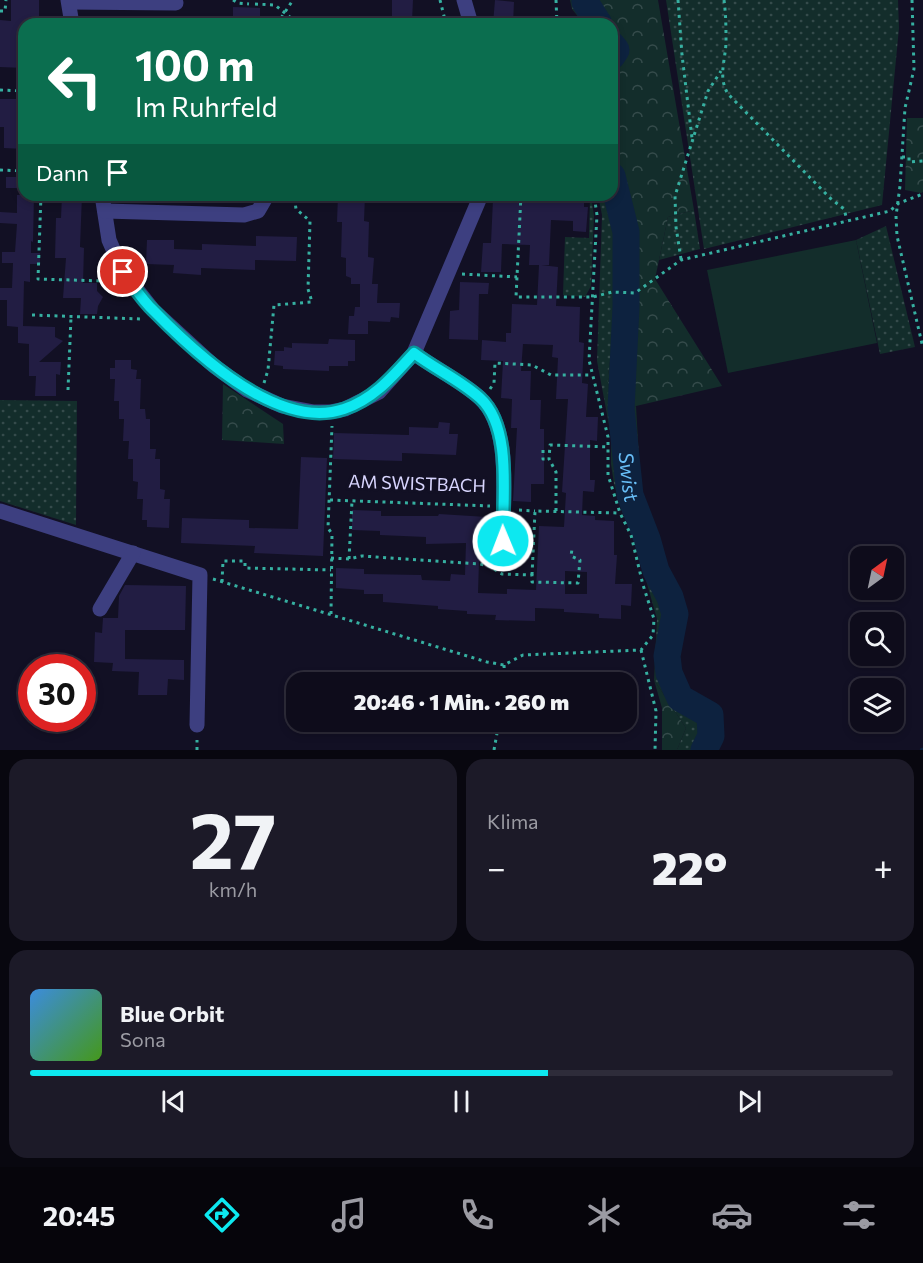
<!DOCTYPE html>
<html lang="de">
<head>
<meta charset="utf-8">
<style>
	:root { --surface:#0e0c1b; --page:#1c1a28; --text:#f1f3f6; --muted:#9b9ba3; --line:#2e2c3a; --accent:#0de8f0 }
	body { margin:0; font-family:Commissioner,sans-serif; background:var(--page); color:var(--text); height:100vh; display:flex; flex-direction:column; font-size:22px; white-space:nowrap }
	* { box-sizing:border-box; margin:0 }
	p { font-size:20px; color:var(--muted) }
	.icon { flex:none; width:33px; height:33px; fill:none; stroke:currentColor; stroke-width:2; stroke-linecap:round; stroke-linejoin:round }
	.map { position:relative; height:750px; overflow:hidden }
	.side { display:flex; flex-direction:column; gap:9px; padding:9px; background:#08070f; flex:1 }
	.side>* { flex:none }
	.top-card { position:absolute; left:18px; top:18px; width:600px; height:183px; border-radius:18px; box-shadow:0 3px 9px #0003,0 0 0 2px var(--line); background:#0b6e4f; color:#fff; overflow:hidden }
	.needle { width:39px; rotate:33deg }
	.fabs { position:absolute; left:850px; top:546px; display:grid; gap:12px }
	.fabs a { display:grid; place-items:center; width:54px; height:54px; border-radius:12px; background:var(--surface); box-shadow:0 3px 9px #0003,0 0 0 2px var(--line); font-size:30px }
	.speed { position:absolute; left:18px; top:654px; display:flex; gap:12px; font-size:30px; font-weight:700; text-align:center }
	.speed>* { display:grid; place-content:center; width:78px; height:78px; border-radius:50%; background:var(--surface); box-shadow:0 3px 9px #0003,0 0 0 2px var(--line); line-height:1 }
	.speed .limit { border:9px solid #d22; background:#fff; color:#111 }
	.pin { position:absolute; display:grid; place-items:center; width:51px; height:51px; color:#fff; margin:-26px; border:3px solid #fff; border-radius:50%; box-shadow:0 2px 6px #0007 }
	.me { position:absolute; width:66px; margin:-33px; rotate:359deg; stroke-linejoin:round; filter:drop-shadow(0 0 4px #0008) }
	.turn { display:flex; align-items:center; gap:21px; height:126px; padding:0 18px; font-size:27px }
	.turn .icon { width:78px; height:78px; stroke-width:2.5 }
	.turn b { display:block; font-size:42px; line-height:51px }
	.then { display:flex; align-items:center; height:57px; padding:0 18px; background:#0003; gap:12px; font-size:22px }
	.big { font-size:45px; font-weight:800; line-height:1.1 }
	.side .tile { flex:1; display:flex; flex-direction:column; justify-content:center; gap:9px; min-width:0; padding:0 21px; border-radius:18px; background:var(--page) }
	.side .dial { align-items:center; gap:0 }
	.dial b { font-size:78px; line-height:1 }
	.song { display:flex; align-items:center; gap:18px }
	.cover { width:72px; height:72px; border-radius:9px; background:linear-gradient(135deg,hsl(210 70% 55%),hsl(100 70% 35%)) }
	.played { height:6px; border-radius:3px; background:linear-gradient(90deg,var(--accent) 60%,var(--line) 60%) }
	.keys { display:flex; justify-content:space-around; direction:ltr }
	.heat { display:flex; justify-content:space-between; align-items:center; font-size:33px; direction:ltr }
	.side .tiles { flex:1; display:grid; gap:9px; grid-template-columns:1fr 1fr }
	.tile:last-child { grid-column:span 2 }
	.trip { position:absolute; left:286px; top:672px; width:351px; height:60px; border-radius:18px; background:var(--surface); box-shadow:0 3px 9px #0003,0 0 0 2px var(--line); font-weight:800; line-height:60px; text-align:center }
	.tabs { display:flex; height:96px; justify-content:space-around; align-items:center; background:#06050b; color:var(--muted) }
	.tabs .icon { width:42px; height:42px }
	.tabs .current { color:var(--accent) }
	.tabs b { font-size:27px; color:var(--text) }
	.map>svg:first-child { display:block }
	.grass { fill:url(#grass-dots) }
	.forest { fill:url(#forest-crowns) }
	.garden { fill:#132d2b }
	.lines { fill:none; stroke-linecap:round; stroke-linejoin:round }
	.stream { stroke:#0d223f; stroke-width:4.5 }
	.river { stroke:#0d223f; stroke-width:27 }
	.building { fill:#221d43; fill-rule:evenodd }
	.path { stroke:#36b0a1; stroke-width:3; stroke-dasharray:3 4.5; stroke-linecap:butt }
	.minor { stroke:#3d3f80; stroke-width:15 }
	.route-casing { stroke:#08979c; stroke-width:15 }
	.route { stroke:#0de8f0; stroke-width:10 }
	.labels { text-anchor:middle; stroke-width:6; stroke-linejoin:round; paint-order:stroke }
	.street-label { font-size:18px; fill:#d7d4fd; stroke:#121024 }
	.water-label { font-size:20px; font-style:italic; fill:#68bef7; stroke:#121024 }
</style>
</head>
<body>
<div class="map">
<svg width="923" height="750" viewBox="0 0 923 750">
	<defs>
		<pattern id="grass-dots" width="8" height="8" patternUnits="userSpaceOnUse" patternTransform="scale(1.5)"><rect width="8" height="8" fill="#132d2b"/><path d="M2 2h.1M6 6h.1" fill="none" stroke="#354b4b" stroke-width="1.8" stroke-linecap="round"/></pattern>
		<pattern id="forest-crowns" width="20" height="18" patternUnits="userSpaceOnUse" patternTransform="scale(1.5)"><rect width="20" height="18" fill="#132d2b"/><path d="M2 6a3 3 0 1 1 6 0M12 15a3 3 0 1 1 6 0" fill="none" stroke="#354b4b"/></pattern>
	</defs>
	<rect width="100%" height="100%" fill="#121024"/>
	<!-- grass -->
	<g class="grass">
		<polygon points="666,0 898,0 899,28 882,205 704,249"/>
		<polygon points="570,195 591,195 594,216 591,286 585,297 563,295 565,237 589,238 590,196"/>
		<path d="M598,195H608L613,216L615,237L613,340L608,375L610,423L636,406L641,493L681,602C686,632 667,655 682,685C692,704 713,698 720,723C723,733 722,741 718,750H677L686,728L654,680L657,619L633,534L622,511L614,484L611,464V436L597,361L602,215Z"/>
		<polygon points="694,210 700,249 659,260 668,217"/>
		<polygon points="886,226 915,347 880,354 856,240"/>
		<polygon points="0,400 77,401 76,525 0,501"/>
	</g>
	<!-- forest -->
	<g class="forest">
		<polygon points="570,0 658,0 694,210 668,217 655,279 722,386 636,406 609,424 608,375 613,340 615,237 613,216 608,195 612,195 612,24 584,24 572,9"/>
		<polygon points="907,118 923,118 923,192 921,193 905,190"/>
		<polygon points="223,384 283,424 284,444 222,440"/>
		<polygon points="654,680 686,728 677,750 662,750 662,708"/>
	</g>
	<!-- garden -->
	<polygon class="garden" points="856,240 877,343 728,373 707,270"/>
	<g class="lines">
		<!-- stream -->
		<polyline class="stream" points="922,750 923,750"/>
		<!-- river -->
		<g class="river">
			<polyline points="586,0 585,2 599,24"/>
			<polyline points="612,45 616,50 612,56"/>
			<path id="s1" d="M612,176L626,232V307L621,409L630,495L647,539L656,571L670,597L675,614L667,656L669,673L680,698L710,715L711,736L704,750"/>
		</g>
	</g>
	<!-- building -->
	<g class="building">
		<polygon points="11,0 39,0 39,24 24,24 24,68 0,67 0,20 11,21"/>
		<polygon points="392,0 413,0 412,21 392,21"/>
		<polygon points="495,0 514,2 513,24 493,24"/>
		<polygon points="233,7 260,8 260,24 233,24"/>
		<polygon points="0,99 24,99 24,149 4,148 4,127 0,127"/>
		<rect x="6" y="177" width="18" height="11"/>
		<polygon points="17,195 34,195 33,242 31,241 31,253 40,253 40,264 30,264 30,282 24,281 23,326 55,327 55,337 63,341 39,362 61,362 60,375 56,374 56,396 35,396 36,376 29,376 29,344 18,343 18,327 7,326 7,300 0,300 0,288 12,288 13,263 2,263 2,252 15,252 17,224 0,223 0,212 17,213"/>
		<polygon points="62,195 82,195 80,247 84,248 83,283 97,283 97,291 103,297 98,306 97,314 80,314 81,298 63,298 66,258 55,258 56,218 61,218"/>
		<polygon points="338,195 365,195 364,221 369,222 368,257 374,258 372,284 378,284 377,303 400,303 399,318 391,317 390,322 368,321 368,334 348,334 349,316 354,316 355,307 360,307 360,284 351,284 351,278 346,276 346,258 341,257 342,222 337,222"/>
		<path d="M493,199L543,201V199H555L584,201V207H588L586,232L573,231V221L551,220L549,265H541L558,267L556,306L580,307L579,342L584,343L582,383L588,384L586,417H598L597,441L590,440V480H595L594,492L583,491L582,515L595,516V520L614,521V555H617L615,584H632L631,606L621,605V619L599,618V614L564,612V609L535,608V621L495,620L496,615L467,614V611L438,609V606L383,602V594H364V590L336,588V568L364,569V574L421,575L422,580L450,581L451,574L465,575L466,543L426,544V537L380,535V531L352,530V510L381,511V516H438L439,514L487,517L485,562L479,561L478,593L507,594V589L536,590L539,526L564,527L566,493L562,492L568,399H556L558,358L552,357L553,345L523,344L521,371H531L530,400H541L540,429H544V484H531V502L513,501L517,428H511L512,399L501,398L503,361L481,360L482,340L506,342V333H511L512,304L537,305L539,265H529L530,245L502,244L501,272H481L483,243H491ZM565,571L587,572V594H565Z"/>
		<polygon points="256,236 297,237 296,261 255,260 255,270 201,268 201,275 173,273 174,265 146,264 147,240 174,240 174,249 202,250 202,244 256,246"/>
		<polygon points="460,282 489,283 488,294 479,294 478,340 449,339 450,311 459,310"/>
		<polygon points="329,339 355,340 355,361 348,361 348,366 329,366 329,371 283,369 283,366 274,365 275,351 284,351 284,347 292,348 292,343 328,344"/>
		<polygon points="115,360 131,360 131,369 137,370 136,379 141,379 140,409 145,409 146,419 150,419 150,449 156,449 155,459 160,459 160,489 165,490 164,499 170,499 169,528 147,527 147,520 142,520 143,499 137,499 138,482 133,481 133,459 128,459 129,441 123,441 124,419 119,419 119,401 114,401 115,379 110,379 110,368 115,368"/>
		<polygon points="439,422 450,423 449,434 458,434 456,455 402,453 402,461 333,459 334,433 409,435 409,427 438,428"/>
		<polygon points="301,457 327,458 323,556 254,553 255,546 181,543 182,518 249,520 249,528 298,529"/>
		<polygon points="125,585 186,586 185,630 125,630 125,659 184,660 184,680 168,679 167,695 138,695 139,672 112,671 113,663 94,662 95,632 102,633 103,618 118,618 119,596"/>
	</g>
	<g class="lines">
		<!-- path -->
		<g class="path">
			<polyline points="233,0 238,3 249,4"/>
			<polyline points="440,0 446,24"/>
			<polyline points="556,0 557,24"/>
			<polyline points="678,0 682,55 692,138"/>
			<path d="M724,0C726,15 726,29 726,43C725,62 718,77 728,94L830,198L844,209L847,220"/>
			<polyline points="912,0 914,69 905,108 900,186 896,216 897,236 923,348"/>
			<polyline points="255,4 275,5 296,22 356,24"/>
			<polyline points="0,11 5,11 6,0"/>
			<polyline points="277,24 293,0"/>
			<polyline points="0,90 24,91"/>
			<polyline points="902,157 909,157 909,162 923,161"/>
			<polyline points="0,170 24,171"/>
			<polyline points="41,195 38,279 104,281 111,277"/>
			<polyline points="521,195 516,297 593,297 612,292 635,293 681,260 890,211 899,203 923,194"/>
			<polyline points="681,259 676,227 675,196 708,91 721,71"/>
			<polyline points="462,274 517,277"/>
			<polyline points="32,315 141,319"/>
			<polyline points="264,383 268,370 274,305 312,302 308,289 310,221 296,209 294,195"/>
			<polyline points="490,389 494,383 495,363 532,365 551,375 591,375"/>
			<polyline points="68,390 71,317"/>
			<polyline points="543,450 543,459 549,459"/>
			<polyline points="330,500 490,506"/>
			<polyline points="519,510 535,511"/>
			<polyline points="556,511 556,472 549,459 550,445 609,447"/>
			<polyline points="331,558 349,559 362,556 480,564 489,566 502,574 532,575 532,582 578,583 580,560 571,556 572,549"/>
			<polyline points="349,559 352,501"/>
			<polyline points="495,570 504,562 504,554"/>
			<polyline points="532,575 535,511 620,513"/>
			<polyline points="213,579 487,662 504,665 523,655 641,650 653,635 654,619 643,585 631,535 620,513 608,475 608,437 589,360 597,215 594,195"/>
			<polyline points="222,582 223,561 245,561 245,568 331,570"/>
			<polyline points="331,614 332,534 328,528 332,426"/>
			<polyline points="641,650 656,711 655,750"/>
			<polyline points="504,665 505,682"/>
			<polyline points="197,750 197,740"/>
			<polyline points="494,750 499,722"/>
		</g>
		<!-- minor -->
		<g class="minor">
			<polyline points="68,0 72,24"/>
			<polyline points="464,0 471,24"/>
			<polyline points="69,2 176,3"/>
			<polyline points="102,195 109,240 123,272 153,310 214,366 247,390 282,406 314,412 330,412 345,409 379,392 414,353 481,195"/>
			<polyline points="105,211 244,215 258,211 265,199"/>
			<path d="M414,353C435,369 460,380 480,398C513,429 502,499 503,541"/>
			<polyline points="0,511 200,575 197,725"/>
			<polyline points="100,609 133,553"/>
		</g>
	</g>
	<g class="lines">
		<defs>
			<path id="route" d="M123,272C133,285 142,300 154,311C196,354 279,431 344,409C374,399 393,376 414,353C435,369 460,380 480,398C513,428 502,499 503,541"/>
		</defs>
		<!-- route casing -->
		<use href="#route" class="route-casing"/>
		<!-- route -->
		<use href="#route" class="route"/>
	</g>
	<g class="labels">
		<!-- street labels -->
		<g class="street-label">
			<text transform="translate(417 484) rotate(2)" y="6">AM SWISTBACH</text>
		</g>
		<!-- water labels -->
		<g class="water-label">
			<text dy="7" stroke="none"><textPath href="#s1" startOffset="303">Swist</textPath></text>
		</g>
	</g>
</svg>
<div class="fabs">
<a><svg class="needle" viewBox="-14 -14 28 28"><path d="M0-13l5 13h-10z" fill="#e53935"/><path d="M0 13l5-13h-10z" fill="#9b9ba3"/></svg></a>
<a><svg class="icon" aria-label="search" viewBox="0 0 24 24"><circle cx="10" cy="10" r="6"/><path d="M15 15l6 6"/></svg></a>
<a><svg class="icon" aria-label="layers" viewBox="0 0 24 24"><path d="M12 4l9 5-9 5-9-5zM3 14l9 5 9-5"/></svg></a>
</div>
<div class="speed"><div class="limit">30</div></div>
<div class="pin" style="left:123px;top:272px;background:#d93025"><svg class="icon" aria-label="arrive" viewBox="0 0 24 24"><path d="M6 21V4h12l-3 4 3 4H6"/></svg></div>
<svg class="me" style="left:503px;top:541px" viewBox="-20 -20 40 40"><circle r="17" fill="#0de8f0" stroke="#fff" stroke-width="3"/><path d="M0-11L8 9 0 5-8 9z" fill="#fff"/></svg>
<div class="trip">20:46 · 1 Min. · 260 m</div>
<div class="top-card">
<div class="turn"><svg class="icon" aria-label="left" viewBox="0 0 24 24"><path d="M17 20v-9H6M10 6l-5 5 5 5"/></svg><div><b>100 m</b>Im Ruhrfeld</div></div>
<div class="then">Dann<svg class="icon" aria-label="arrive" viewBox="0 0 24 24"><path d="M6 21V4h12l-3 4 3 4H6"/></svg></div>
</div>
</div>
<section class="side">
<div class="tiles">
<div class="tile dial"><b>27</b><p>km/h</p></div>
<div class="tile"><p>Klima</p>
<div class="heat"><a>−</a><b class="big">22°</b><a>+</a></div>
</div>
<div class="tile">
<div class="song"><i class="cover"></i><div><b>Blue Orbit</b><p>Sona</p></div></div>
<div class="played"></div>
<div class="keys"><svg class="icon" aria-label="previous" viewBox="0 0 24 24"><path d="M18 5L8 12l10 7zM5 5v14"/></svg><svg class="icon" aria-label="pause" viewBox="0 0 24 24"><path d="M8 5v14M16 5v14"/></svg><svg class="icon" aria-label="next" viewBox="0 0 24 24"><path d="M6 5l10 7-10 7zM19 5v14"/></svg></div>
</div>
</div>
</section>
<nav class="tabs">
<b>20:45</b>
<svg class="icon current" aria-label="directions" viewBox="0 0 24 24"><path d="M12 3l9 9-9 9-9-9zM9 14v-3h6M13 9l2 2-2 2"/></svg>
<svg class="icon" aria-label="music" viewBox="0 0 24 24"><path d="M9 18V5l10-2v13"/><circle cx="6" cy="18" r="3"/><circle cx="16" cy="16" r="3"/></svg>
<svg class="icon" aria-label="phone" viewBox="0 0 24 24"><path d="M5 4h4l2 5-3 2q2 4 5 5l2-3 5 2v4C11 20 4 13 5 4z"/></svg>
<svg class="icon" aria-label="climate" viewBox="0 0 24 24"><path d="M12 3v18M4 7l16 10M4 17L20 7"/></svg>
<svg class="icon" aria-label="car" viewBox="0 0 24 24"><path d="M5 17H2v-5l4-1 3-4h7l3 4 3 1v5h-3M9 17h6M6 11h13"/><circle cx="7" cy="17" r="2"/><circle cx="17" cy="17" r="2"/></svg>
<svg class="icon" aria-label="filters" viewBox="0 0 24 24"><path d="M4 7h16M4 17h16"/><circle cx="9" cy="7" r="2"/><circle cx="15" cy="17" r="2"/></svg>
</nav>
</body>
</html>
